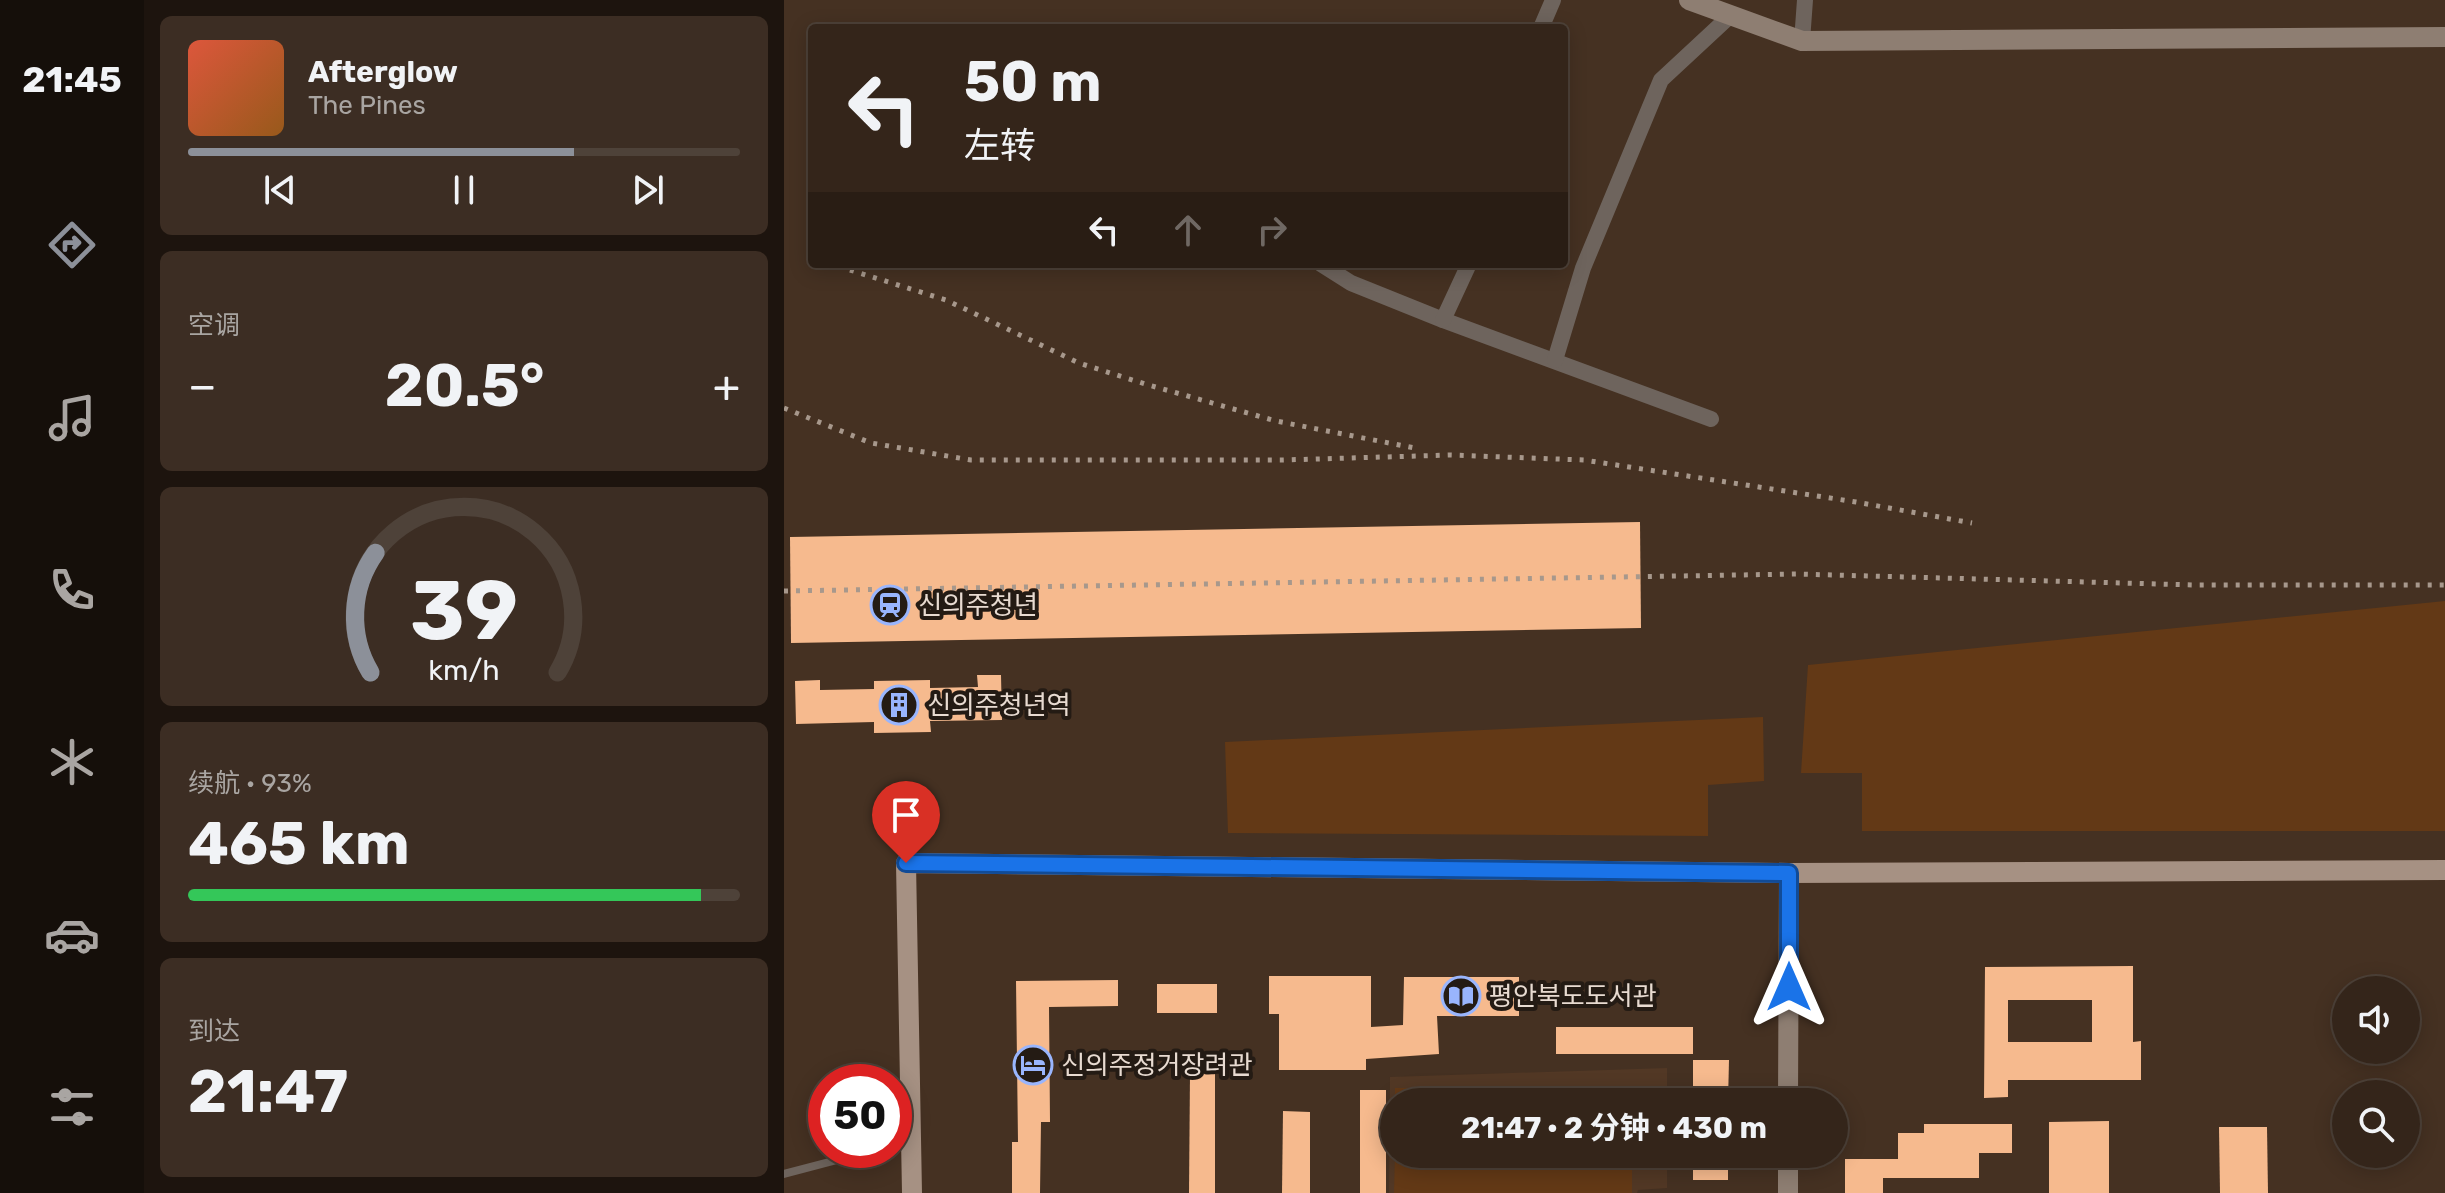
<!DOCTYPE html>
<html lang="zh">
<head>
<meta charset="utf-8">
<style>
	:root { --surface:#34251a; --page:#3c2d23; --text:#f1f3f6; --muted:#a9a5a2; --line:#4e4239; --accent:#8c9099 }
	body { margin:0; font-family:Rubik,"Noto Sans SC","Noto Sans KR",sans-serif; background:var(--page); color:var(--text); height:100vh; display:flex; flex-direction:column; font-size:30px; white-space:nowrap }
	* { box-sizing:border-box; margin:0 }
	p { font-size:26px; color:var(--muted) }
	.icon { flex:none; width:44px; height:44px; fill:none; stroke:currentColor; stroke-width:2; stroke-linecap:round; stroke-linejoin:round }
	.map { position:relative; flex:1; overflow:hidden }
	.details { display:flex; flex-direction:column; gap:16px; padding:16px; background:#1d140e; width:640px }
	.details>* { flex:none }
	.guide { position:absolute; left:24px; top:24px; width:760px; height:244px; border-radius:8px; box-shadow:0 4px 20px #0003,0 0 0 2px var(--line); background:#34251a; color:var(--text); overflow:hidden }
	.fabs { position:absolute; left:1548px; top:976px; display:grid; gap:16px }
	.fabs a { display:grid; place-items:center; width:88px; height:88px; border-radius:50%; background:var(--surface); box-shadow:0 4px 20px #0003,0 0 0 2px var(--line); font-size:40px }
	.speed { position:absolute; left:24px; top:1064px; display:flex; gap:16px; font-size:40px; font-weight:700; text-align:center }
	.speed>* { display:grid; place-content:center; width:104px; height:104px; border-radius:50%; background:var(--surface); box-shadow:0 4px 20px #0003,0 0 0 2px var(--line); line-height:1 }
	.speed .limit { border:12px solid #d22; background:#fff; color:#111 }
	.pin { position:absolute; display:grid; place-items:center; width:68px; height:68px; color:#fff; margin:-82px -34px; border-radius:50% 50% 50% 0; rotate:-45deg; box-shadow:0 0 8px #0007 }
	.pin .icon { rotate:45deg }
	.me { position:absolute; width:88px; margin:-44px; rotate:0deg; stroke-linejoin:round; filter:drop-shadow(0 0 6px #0008) }
	.turn { display:flex; align-items:center; gap:28px; height:168px; padding:0 24px; font-size:36px }
	.turn .icon { width:104px; height:104px; stroke-width:2.5 }
	.turn b { display:block; font-size:56px; line-height:68px }
	.lanes { display:flex; align-items:center; height:76px; padding:0 24px; background:#0003; justify-content:center; gap:40px; direction:ltr }
	.lanes .off { opacity:.35 }
	.big { font-size:60px; font-weight:700; line-height:1.1 }
	.details .card { flex:1; display:flex; flex-direction:column; justify-content:center; gap:12px; min-width:0; padding:0 28px; border-radius:12px; background:var(--page) }
	.details .dial { align-items:center; gap:0 }
	.dial svg { height:208px; overflow:visible; fill:none; stroke:var(--line); stroke-width:7; stroke-linecap:round; text-anchor:middle }
	.dial text { fill:var(--text); stroke:none }
	.song { display:flex; align-items:center; gap:24px }
	.cover { width:96px; height:96px; border-radius:12px; background:linear-gradient(135deg,hsl(10 70% 55%),hsl(30 70% 35%)) }
	.played { height:8px; border-radius:4px; background:linear-gradient(90deg,var(--accent) 70%,var(--line) 70%) }
	.keys { display:flex; justify-content:space-around; direction:ltr }
	.heat { display:flex; justify-content:space-between; align-items:center; font-size:44px; direction:ltr }
	.charge { height:12px; border-radius:6px; background:linear-gradient(90deg,#34c759 93%,var(--line) 0) }
	.trip { position:absolute; left:596px; top:1088px; width:468px; height:80px; border-radius:40px; background:var(--surface); box-shadow:0 4px 20px #0003,0 0 0 2px var(--line); font-weight:700; line-height:80px; text-align:center }
	main { display:flex; flex:1; min-height:0 }
	.tabs { display:flex; flex-direction:column; width:144px; justify-content:space-around; align-items:center; background:#150f0a; color:var(--muted) }
	.tabs .icon { width:56px; height:56px }
	.tabs .current { color:var(--accent) }
	.tabs b { font-size:36px; color:var(--text) }
	.map>svg:first-child { display:block }
	.built { fill:#523825 }
	.green { fill:#633916 }
	.building { fill:#f6ba8e; fill-rule:evenodd }
	.lines { fill:none; stroke-linecap:round; stroke-linejoin:round }
	.lane { stroke:#6e645d; stroke-width:8 }
	.street { stroke:#6e645d; stroke-width:16 }
	.secondary { stroke:#8e7e72; stroke-width:20 }
	.primary { stroke:#a69183; stroke-width:20 }
	.rail { stroke:#a7988c; stroke-width:5; stroke-dasharray:4 8; stroke-linecap:butt }
	.route-casing { stroke:#114b97; stroke-width:20 }
	.route { stroke:#1a73e8; stroke-width:14 }
	.labels { text-anchor:middle; stroke-width:8; stroke-linejoin:round; paint-order:stroke }
	.poi-label { font-size:26px; fill:#e8dbd1; stroke:#241b14; text-anchor:start }
</style>
</head>
<body>
<main>
<nav class="tabs">
<b>21:45</b>
<svg class="icon current" aria-label="directions" viewBox="0 0 24 24"><path d="M12 3l9 9-9 9-9-9zM9 14v-3h6M13 9l2 2-2 2"/></svg>
<svg class="icon" aria-label="music" viewBox="0 0 24 24"><path d="M9 18V5l10-2v13"/><circle cx="6" cy="18" r="3"/><circle cx="16" cy="16" r="3"/></svg>
<svg class="icon" aria-label="phone" viewBox="0 0 24 24"><path d="M5 4h4l2 5-3 2q2 4 5 5l2-3 5 2v4C11 20 4 13 5 4z"/></svg>
<svg class="icon" aria-label="climate" viewBox="0 0 24 24"><path d="M12 3v18M4 7l16 10M4 17L20 7"/></svg>
<svg class="icon" aria-label="car" viewBox="0 0 24 24"><path d="M5 17H2v-5l4-1 3-4h7l3 4 3 1v5h-3M9 17h6M6 11h13"/><circle cx="7" cy="17" r="2"/><circle cx="17" cy="17" r="2"/></svg>
<svg class="icon" aria-label="filters" viewBox="0 0 24 24"><path d="M4 7h16M4 17h16"/><circle cx="9" cy="7" r="2"/><circle cx="15" cy="17" r="2"/></svg>
</nav>
<section class="details">
<div class="card">
<div class="song"><i class="cover"></i><div><b>Afterglow</b><p>The Pines</p></div></div>
<div class="played"></div>
<div class="keys"><svg class="icon" aria-label="previous" viewBox="0 0 24 24"><path d="M18 5L8 12l10 7zM5 5v14"/></svg><svg class="icon" aria-label="pause" viewBox="0 0 24 24"><path d="M8 5v14M16 5v14"/></svg><svg class="icon" aria-label="next" viewBox="0 0 24 24"><path d="M6 5l10 7-10 7zM19 5v14"/></svg></div>
</div>
<div class="card"><p>空调</p>
<div class="heat"><a>−</a><b class="big">20.5°</b><a>+</a></div>
</div>
<div class="card dial"><svg viewBox="0 0 100 80">
<path d="M14 69A42 42 0 1 1 86 69"/>
<path d="M14 69A42 42 0 0 1 16 23" stroke="#8c9099"/>
<text x="50" y="56" font-size="32" font-weight="700">39</text>
<text x="50" y="72" font-size="11">km/h</text>
</svg></div>
<div class="card"><p>续航 · 93%</p><b class="big">465 km</b><div class="charge"></div></div>
<div class="card"><p>到达</p><b class="big">21:47</b></div>
</section>
<div class="map">
<svg width="1661" height="1193" viewBox="0 0 1661 1193">
	<rect width="100%" height="100%" fill="#453122"/>
	<!-- built -->
	<polygon class="built" points="883,1068 883,1102 610,1102 610,1154 883,1154 883,1188 854,1190 853,1193 605,1193 606,1077"/>
	<!-- green -->
	<g class="green">
		<polygon points="1661,601 1661,831 1078,831 1078,773 1017,773 1024,665"/>
		<polygon points="979,717 980,781 924,785 924,836 444,833 441,742"/>
		<rect x="611" y="1088" width="238" height="14"/>
		<polygon points="611,1154 848,1154 848,1193 610,1193"/>
	</g>
	<!-- building -->
	<g class="building">
		<polygon points="856,522 857,628 7,643 6,537"/>
		<polygon points="193,675 217,675 218,720 146,721 147,732 90,733 90,722 12,724 11,681 36,680 36,690 90,689 90,681 146,680 146,688 194,687"/>
		<path d="M1349,966V1042L1357,1041V1080H1224V1097L1200,1098L1201,967ZM1224,1000H1308V1042H1224Z"/>
		<polygon points="485,976 587,976 587,1027 619,1025 620,977 735,977 735,1016 653,1016 655,1054 582,1059 582,1070 495,1070 495,1014 485,1014"/>
		<polygon points="334,980 334,1006 265,1007 266,1122 257,1122 256,1193 228,1193 228,1142 234,1142 232,981"/>
		<rect x="373" y="984" width="60" height="29"/>
		<rect x="772" y="1027" width="137" height="27"/>
		<polygon points="909,1060 945,1060 944,1102 909,1102"/>
		<polygon points="406,1073 431,1073 431,1193 405,1193"/>
		<rect x="576" y="1090" width="26" height="103"/>
		<polygon points="499,1111 526,1112 526,1193 498,1193"/>
		<polygon points="1325,1121 1325,1193 1265,1193 1265,1122"/>
		<polygon points="1140,1124 1228,1124 1228,1153 1195,1153 1195,1178 1099,1178 1099,1193 1061,1193 1061,1159 1114,1159 1114,1133 1140,1133"/>
		<polygon points="1435,1127 1483,1127 1484,1193 1436,1193"/>
		<rect x="909" y="1154" width="35" height="26"/>
	</g>
	<g class="lines">
		<!-- lane -->
		<g class="lane">
			<polyline points="110,1145 126,1141"/>
			<polyline points="0,1174 91,1150"/>
		</g>
		<!-- street -->
		<g class="street">
			<polyline points="757,28 769,0"/>
			<polyline points="1018,41 1021,0"/>
			<polyline points="537,264 567,283 659,320 927,419"/>
			<polyline points="659,320 685,264"/>
			<polyline points="771,360 799,268 877,80 947,15"/>
		</g>
		<!-- secondary -->
		<g class="secondary">
			<polyline points="905,0 1018,41 1661,37"/>
			<polyline points="1004,1102 1005,873"/>
			<polyline points="1004,1193 1004,1154"/>
		</g>
		<!-- primary -->
		<polyline class="primary" points="128,1193 122,863 1005,873 1661,870"/>
		<!-- rail -->
		<g class="rail">
			<polyline points="66,270 162,300 295,363 361,384 492,421 636,449"/>
			<polyline points="0,408 87,443 187,460 499,460 667,455 800,460 1072,502 1188,523"/>
			<polyline points="0,591 1013,574 1411,585 1661,585"/>
		</g>
	</g>
	<g class="lines">
		<defs>
			<polyline id="route" points="122,863 1005,873 1005,987"/>
		</defs>
		<!-- route casing -->
		<use href="#route" class="route-casing"/>
		<!-- route -->
		<use href="#route" class="route"/>
	</g>
	<!-- icons -->
	<defs>
		<symbol id="station-ring" viewBox="-11 -11 22 22"><circle r="9.5" fill="#241b14" stroke="#99b5fd" stroke-width="1.5"/><path d="M-3-6H3Q5-6 5-4V2Q5 4 3 4L4.5 6H3L1.5 4h-3L-3 6H-4.5L-3 4Q-5 4-5 2V-4Q-5-6-3-6ZM-3.5-4v3h7v-3ZM-3.5 1v1.5H-2V1ZM2 1v1.5H3.5V1Z" fill="#99b5fd"/></symbol>
		<symbol id="building-ring" viewBox="-11 -11 22 22"><circle r="9.5" fill="#241b14" stroke="#99b5fd" stroke-width="1.5"/><path d="M-4-6H4V6H1V3H-1V6H-4ZM-2.5-4.3h1.7v1.8h-1.7ZM.8-4.3h1.7v1.8H.8ZM-2.5-1h1.7V.8h-1.7ZM.8-1h1.7V.8H.8Z" fill="#99b5fd"/></symbol>
		<symbol id="library-ring" viewBox="-11 -11 22 22"><circle r="9.5" fill="#241b14" stroke="#99b5fd" stroke-width="1.5"/><path d="M-6-4Q-3-5.5-.7-3.5V5Q-3 3-6 4ZM6-4Q3-5.5 .7-3.5V5Q3 3 6 4Z" fill="#99b5fd"/></symbol>
		<symbol id="hotel-ring" viewBox="-11 -11 22 22"><circle r="9.5" fill="#241b14" stroke="#99b5fd" stroke-width="1.5"/><path d="M-6-4.5h1.5V1H6V5H4.5V3h-9V5H-6ZM-4 0a1.8 1.8 0 1 1 3.6 0ZM.5 0V-2.5h3Q6-2.5 6 0Z" fill="#99b5fd"/></symbol>
	</defs>
	<g fill-rule="evenodd">
		<use href="#station-ring" x="84" y="583" width="44" height="44"/>
		<use href="#building-ring" x="93" y="683" width="44" height="44"/>
		<use href="#library-ring" x="655" y="974" width="44" height="44"/>
		<use href="#hotel-ring" x="227" y="1043" width="44" height="44"/>
	</g>
	<g class="labels">
		<!-- poi labels -->
		<g class="poi-label">
			<text x="134" y="614">신의주청년</text>
			<text x="143" y="714">신의주청년역</text>
			<text x="705" y="1005">평안북도도서관</text>
			<text x="277" y="1074">신의주정거장려관</text>
		</g>
	</g>
</svg>
<div class="fabs">
<a><svg class="icon" aria-label="sound" viewBox="0 0 24 24"><path d="M4 9h4l5-4v14l-5-4H4zM17 9q2 3 0 6"/></svg></a>
<a><svg class="icon" aria-label="search" viewBox="0 0 24 24"><circle cx="10" cy="10" r="6"/><path d="M15 15l6 6"/></svg></a>
</div>
<div class="speed"><div class="limit">50</div></div>
<div class="pin" style="left:122px;top:863px;background:#d93025"><svg class="icon" aria-label="arrive" viewBox="0 0 24 24"><path d="M6 21V4h12l-3 4 3 4H6"/></svg></div>
<svg class="me" style="left:1005px;top:987px" viewBox="-20 -20 40 40"><path d="M0-17L14 15 0 8-14 15z" fill="#1a73e8" stroke="#fff" stroke-width="4"/></svg>
<div class="trip">21:47 · 2 分钟 · 430 m</div>
<div class="guide">
<div class="turn"><svg class="icon" aria-label="left" viewBox="0 0 24 24"><path d="M17 20v-9H6M10 6l-5 5 5 5"/></svg><div><b>50 m</b>左转</div></div>
<div class="lanes"><svg class="icon" aria-label="left" viewBox="0 0 24 24"><path d="M17 20v-9H6M10 6l-5 5 5 5"/></svg><svg class="icon off" aria-label="ahead" viewBox="0 0 24 24"><path d="M12 20V5M6 11l6-6 6 6"/></svg><svg class="icon off" aria-label="right" viewBox="0 0 24 24"><path d="M7 20v-9h11M14 6l5 5-5 5"/></svg></div>
</div>
</div>
</main>
</body>
</html>
